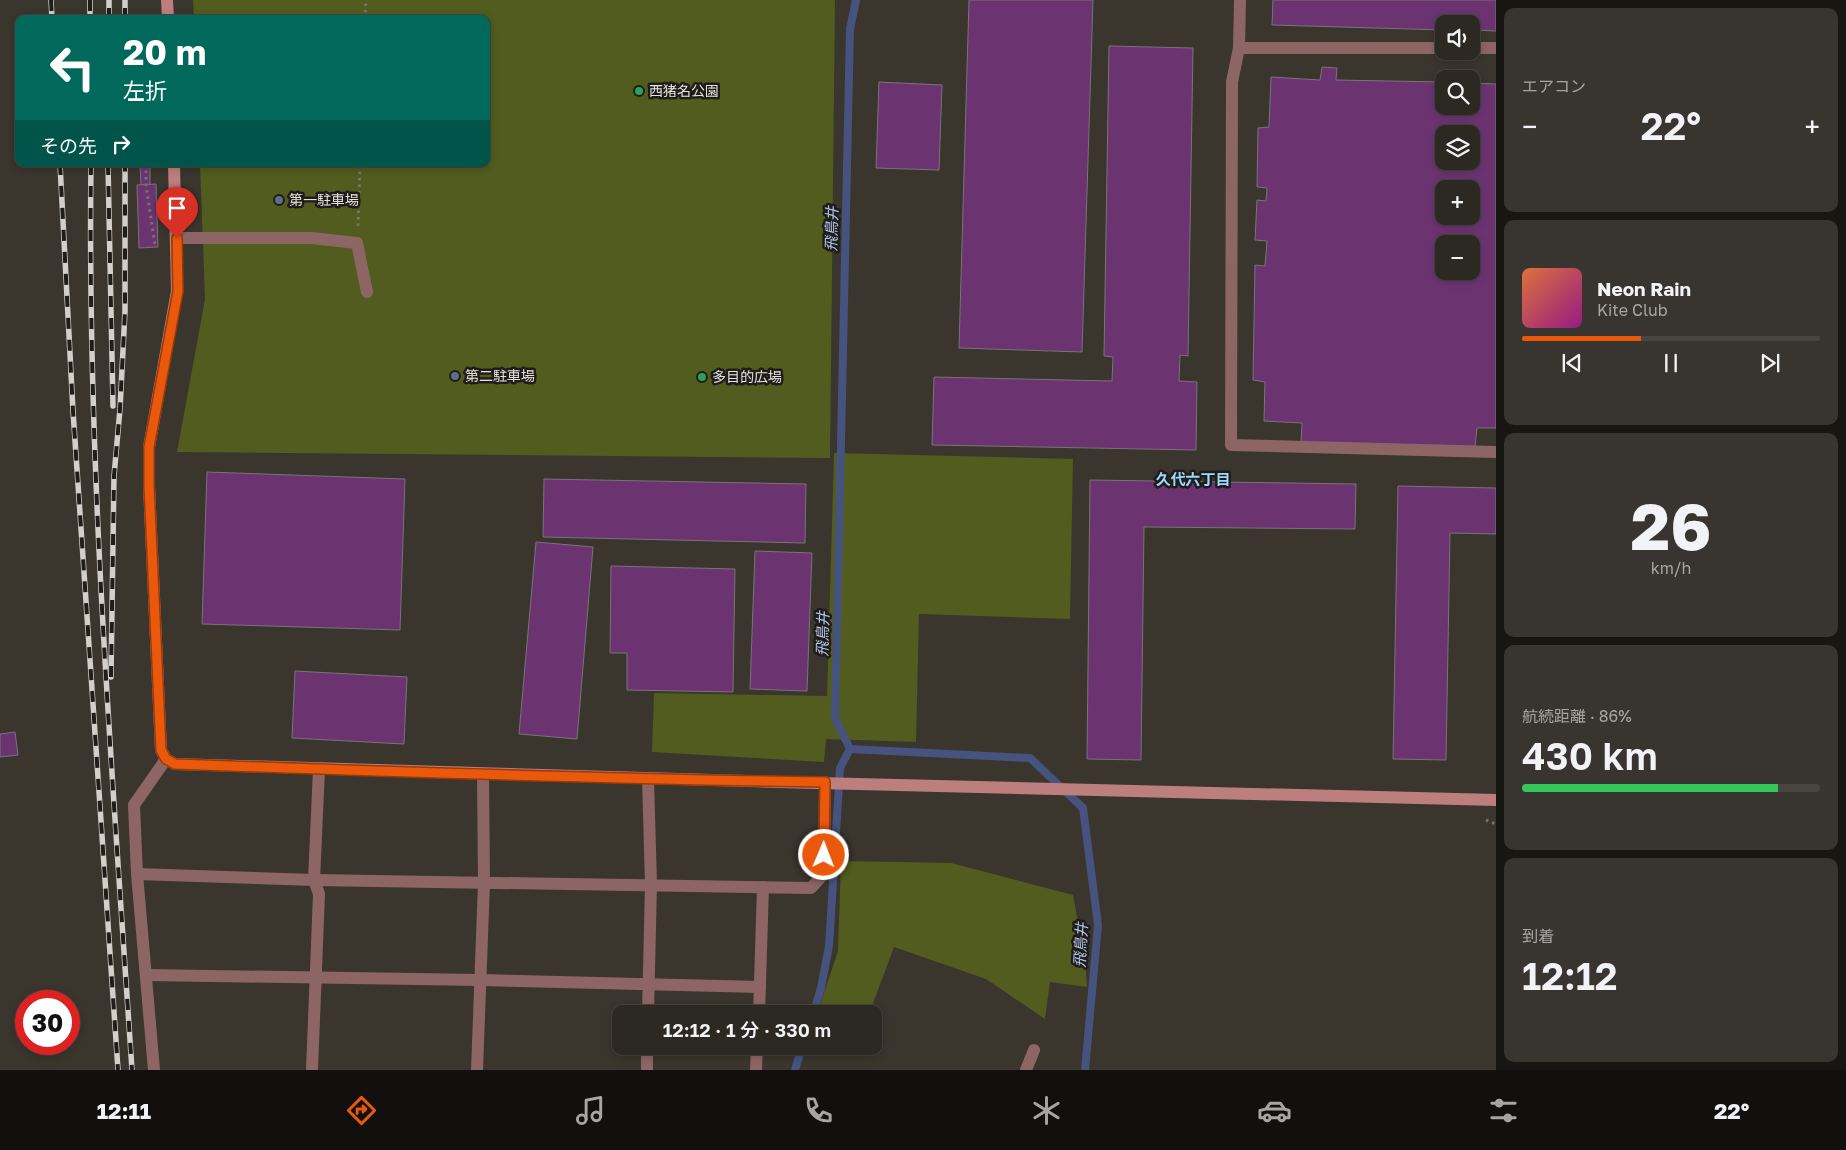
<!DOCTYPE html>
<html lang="ja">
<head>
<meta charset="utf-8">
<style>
	:root { --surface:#2c2822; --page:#38342f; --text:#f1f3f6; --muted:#a6a6a5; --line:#484440; --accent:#ea580c }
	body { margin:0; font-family:"Golos Text","Noto Sans JP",sans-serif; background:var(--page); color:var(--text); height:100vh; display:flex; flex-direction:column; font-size:19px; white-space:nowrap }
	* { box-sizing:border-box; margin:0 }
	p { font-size:16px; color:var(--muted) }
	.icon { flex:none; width:28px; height:28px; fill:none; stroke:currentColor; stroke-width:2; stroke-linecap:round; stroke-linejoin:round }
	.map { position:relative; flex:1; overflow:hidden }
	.panel { display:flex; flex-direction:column; gap:8px; padding:8px; background:#181613; width:350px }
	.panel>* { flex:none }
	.hud { position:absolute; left:15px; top:15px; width:475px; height:152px; border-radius:10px; box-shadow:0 2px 8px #0003,0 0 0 1px var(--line); background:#00695c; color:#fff; overflow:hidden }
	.buttons { position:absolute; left:1435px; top:15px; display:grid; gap:10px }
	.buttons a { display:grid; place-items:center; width:45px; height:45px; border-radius:10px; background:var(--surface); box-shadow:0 2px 8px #0003,0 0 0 1px var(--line); font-size:25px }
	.speed { position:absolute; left:15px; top:990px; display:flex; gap:10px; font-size:25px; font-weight:700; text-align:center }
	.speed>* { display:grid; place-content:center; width:65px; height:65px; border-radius:50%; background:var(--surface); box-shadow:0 2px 8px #0003,0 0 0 1px var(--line); line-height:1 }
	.speed .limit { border:8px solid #d22; background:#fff; color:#111 }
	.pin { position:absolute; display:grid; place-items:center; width:42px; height:42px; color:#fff; margin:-51px -21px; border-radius:50% 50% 50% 0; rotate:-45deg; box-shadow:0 0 5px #0007 }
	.pin .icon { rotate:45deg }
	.me { position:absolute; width:55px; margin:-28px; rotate:1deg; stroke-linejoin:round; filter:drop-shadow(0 0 4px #0008) }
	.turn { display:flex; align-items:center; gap:18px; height:105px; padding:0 25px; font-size:22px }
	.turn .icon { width:65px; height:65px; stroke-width:2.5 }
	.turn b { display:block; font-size:35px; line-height:42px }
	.then { display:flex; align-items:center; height:48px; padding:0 25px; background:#0003; gap:10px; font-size:19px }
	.big { font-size:38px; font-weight:600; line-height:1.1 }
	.panel .tile { flex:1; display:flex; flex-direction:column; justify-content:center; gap:8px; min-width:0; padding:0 18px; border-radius:10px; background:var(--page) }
	.panel .dial { align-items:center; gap:0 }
	.dial b { font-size:65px; line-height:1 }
	.song { display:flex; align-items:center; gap:15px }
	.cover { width:60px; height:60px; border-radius:8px; background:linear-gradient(135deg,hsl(20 70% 55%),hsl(310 70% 35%)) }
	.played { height:5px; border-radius:2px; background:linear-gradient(90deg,var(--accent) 40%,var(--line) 40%) }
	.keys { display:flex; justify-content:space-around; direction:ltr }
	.heat { display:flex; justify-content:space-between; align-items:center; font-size:28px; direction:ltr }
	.charge { height:8px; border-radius:4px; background:linear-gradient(90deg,#34c759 86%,var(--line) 0) }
	.trip { position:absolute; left:612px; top:1005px; width:270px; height:50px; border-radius:10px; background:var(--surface); box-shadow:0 2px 8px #0003,0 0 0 1px var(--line); font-weight:600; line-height:50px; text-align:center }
	.tab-bar { display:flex; height:80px; justify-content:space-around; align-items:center; background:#12100e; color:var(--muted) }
	.tab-bar .icon { width:35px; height:35px }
	.tab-bar .active { color:var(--accent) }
	.tab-bar b { font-size:22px; color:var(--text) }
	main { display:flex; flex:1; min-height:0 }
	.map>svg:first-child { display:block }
	.green { fill:#515c1e }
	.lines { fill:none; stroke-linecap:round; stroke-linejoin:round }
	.stream { stroke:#45537e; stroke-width:8 }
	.building { fill:#6b3471; stroke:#7b737b; fill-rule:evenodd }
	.path { stroke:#78746d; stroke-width:3; stroke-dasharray:2.5 4; stroke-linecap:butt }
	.lane { stroke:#8d6565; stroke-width:12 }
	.street { stroke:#8d6565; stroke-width:12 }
	.secondary { stroke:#bd7e7e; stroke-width:12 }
	.rail-casing { stroke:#d3cfca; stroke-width:5.5 }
	.rail { stroke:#1f1d19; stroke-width:4; stroke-dasharray:11; stroke-linecap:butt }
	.route-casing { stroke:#983908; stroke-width:12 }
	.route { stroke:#ea580c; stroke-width:9 }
	.leisure-dot { fill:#2e9e5b; stroke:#1f1d19; stroke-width:2 }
	.service-dot { fill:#5c6f8a; stroke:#1f1d19; stroke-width:2 }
	.labels { text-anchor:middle; stroke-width:5; stroke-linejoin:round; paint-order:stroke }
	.poi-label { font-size:14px; fill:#e5e2dd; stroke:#1f1d19; text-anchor:start }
	.water-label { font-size:15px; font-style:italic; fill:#b3c7ed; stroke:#1f1d19 }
	.neighbourhood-label { font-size:15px; font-weight:bold; fill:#9dd8fe; stroke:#1f1d19 }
</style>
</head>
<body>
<main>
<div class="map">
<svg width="1496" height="1070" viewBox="0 0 1496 1070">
	<rect width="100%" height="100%" fill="#3a352d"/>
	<!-- green -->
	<g class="green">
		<polygon points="193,0 835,0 830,458 177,452 205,299 200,164 486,164 486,19 194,19"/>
		<polygon points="834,453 1073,459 1070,619 919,614 916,742 826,739 824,762 652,752 654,693 827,696"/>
		<polygon points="841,861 951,863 1073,895 1085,959 1087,987 1050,982 1045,1019 986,979 894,947 869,1014 817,1014 838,951"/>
	</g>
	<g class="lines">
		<!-- stream -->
		<g class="stream">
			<polyline points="856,0 850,29 835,718 850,749 1030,758 1083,808 1098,925 1085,1070"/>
			<polyline points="813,1014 821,988 829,946 840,768 850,749"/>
			<polyline points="795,1070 802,1046"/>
		</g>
	</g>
	<!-- building -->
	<g class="building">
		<polygon points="969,0 1093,0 1082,352 959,348"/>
		<polygon points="1273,0 1496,0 1496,31 1471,30 1471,24 1444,24 1444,30 1272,25"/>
		<polygon points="1109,46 1193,48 1188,356 1180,355 1179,381 1197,382 1196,450 932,445 934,377 1112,381 1113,357 1104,356"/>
		<path d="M1322,67L1337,68L1336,80L1444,82V106H1471V83L1496,84V428H1477L1475,447L1301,444L1302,423L1264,421L1265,382L1253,380L1255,265L1265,266L1267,241L1255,240L1257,200L1266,201L1267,188L1257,187L1258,128L1269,127L1271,77L1320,80ZM1444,134H1471V161H1444ZM1444,189H1471V216H1444ZM1444,244H1471V271H1444Z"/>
		<polygon points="879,82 942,85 939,170 876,168"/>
		<polygon points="140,164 150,164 150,185 141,185"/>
		<polygon points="156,184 158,247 139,248 137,185"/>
		<polygon points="207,472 405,479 400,630 202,624"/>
		<polygon points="544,479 806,484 805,543 543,537"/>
		<polygon points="1090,480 1356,484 1355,529 1144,527 1141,760 1087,759"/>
		<polygon points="1398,486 1496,488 1496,534 1450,533 1446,760 1393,759"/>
		<polygon points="536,542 593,547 577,739 519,734"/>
		<polygon points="755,551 812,553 807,691 750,689"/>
		<polygon points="611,566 735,569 733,692 627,690 627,653 610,653"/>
		<polygon points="295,671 407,677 404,744 292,738"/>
		<polygon points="15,732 18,755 0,757 0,734"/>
	</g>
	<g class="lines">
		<!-- path -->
		<g class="path">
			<polyline points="365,19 366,0"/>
			<polyline points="146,164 146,185 155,245"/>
			<polyline points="358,226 360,164"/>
			<polyline points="1486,820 1496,824"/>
		</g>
		<!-- lane -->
		<g class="lane">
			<polyline points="1240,0 1239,48 1232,82 1231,445 1496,452"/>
			<polyline points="1239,48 1444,48"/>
			<polyline points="1471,48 1496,48"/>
			<polyline points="177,238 311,238 357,243 367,292"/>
			<polyline points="1026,1070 1034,1050"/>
		</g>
		<!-- street -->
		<g class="street">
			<polyline points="137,874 314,880 811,888 824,874 825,782"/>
			<polyline points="147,975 480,980 760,987"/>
			<polyline points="648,1014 651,884 648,779"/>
			<polyline points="759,1014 763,887"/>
			<polyline points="154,1070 137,874 134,805 166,759"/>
			<polyline points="312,1070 319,894 314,880 319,769"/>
			<polyline points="477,1070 484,883 483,774"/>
			<polyline points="647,1070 647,1046"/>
			<polyline points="756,1070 757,1046"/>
		</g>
		<!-- secondary -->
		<g class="secondary">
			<polyline points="167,0 168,19"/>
			<path d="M174,164L177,291L149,447V486L161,750L166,759L175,764C615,779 1056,789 1496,800"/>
		</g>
		<defs>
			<g id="rail">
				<polyline points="51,0 52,19"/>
				<polyline points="90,0 90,19"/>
				<polyline points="109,19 109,0"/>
				<polyline points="125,19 125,0"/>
				<polyline points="60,164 73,411 118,1070"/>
				<path d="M91,164C87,467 112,768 132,1070"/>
				<polyline points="108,164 113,406"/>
				<polyline points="111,677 114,476 120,409 125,311 125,164"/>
			</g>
		</defs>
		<!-- rail casing -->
		<use href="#rail" class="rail-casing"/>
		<!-- rail -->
		<use href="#rail" class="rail"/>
	</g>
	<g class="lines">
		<defs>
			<path id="route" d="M177,238L178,291L149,447V486L161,750L166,759L175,764C392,772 608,779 825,782L824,855"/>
		</defs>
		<!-- route casing -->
		<use href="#route" class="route-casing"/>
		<!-- route -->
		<use href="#route" class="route"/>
	</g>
	<!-- markers -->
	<g class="leisure-dot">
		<circle cx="639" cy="91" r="5"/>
		<circle cx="702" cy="377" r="5"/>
	</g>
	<g class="service-dot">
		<circle cx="279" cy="200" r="5"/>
		<circle cx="455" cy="376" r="5"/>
	</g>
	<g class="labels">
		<!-- poi labels -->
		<g class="poi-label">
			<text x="649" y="96">西猪名公園</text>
			<text x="289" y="205">第一駐車場</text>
			<text x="465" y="381">第二駐車場</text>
			<text x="712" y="382">多目的広場</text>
		</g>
		<!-- water labels -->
		<g class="water-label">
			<text transform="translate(832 229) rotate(-89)" y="5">飛鳥井</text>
			<text transform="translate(823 634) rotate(-89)" y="5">飛鳥井</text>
			<text transform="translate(1081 945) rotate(-87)" y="5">飛鳥井</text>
		</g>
		<!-- neighbourhood labels -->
		<g class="neighbourhood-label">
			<text x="1193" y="485">久代六丁目</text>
		</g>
	</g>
</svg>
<div class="buttons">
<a><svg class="icon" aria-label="sound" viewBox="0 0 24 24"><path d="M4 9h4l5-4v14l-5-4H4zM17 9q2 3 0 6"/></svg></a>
<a><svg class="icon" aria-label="search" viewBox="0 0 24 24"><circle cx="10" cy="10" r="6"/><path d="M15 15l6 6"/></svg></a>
<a><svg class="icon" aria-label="layers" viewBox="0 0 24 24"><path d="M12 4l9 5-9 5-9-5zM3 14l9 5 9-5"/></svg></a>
<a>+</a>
<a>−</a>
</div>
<div class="speed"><div class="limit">30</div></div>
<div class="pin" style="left:177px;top:238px;background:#d93025"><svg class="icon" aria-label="arrive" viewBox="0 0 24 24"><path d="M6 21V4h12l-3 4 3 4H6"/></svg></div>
<svg class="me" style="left:824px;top:855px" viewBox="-20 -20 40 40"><circle r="17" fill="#ea580c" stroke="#fff" stroke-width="3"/><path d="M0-11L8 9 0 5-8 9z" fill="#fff"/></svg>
<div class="trip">12:12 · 1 分 · 330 m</div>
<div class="hud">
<div class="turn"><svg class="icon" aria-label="left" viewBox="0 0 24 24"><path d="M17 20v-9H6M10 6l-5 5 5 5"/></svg><div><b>20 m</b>左折</div></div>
<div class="then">その先<svg class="icon" aria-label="right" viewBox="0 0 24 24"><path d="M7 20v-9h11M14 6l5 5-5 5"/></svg></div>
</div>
</div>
<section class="panel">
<div class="tile"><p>エアコン</p>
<div class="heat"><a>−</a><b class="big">22°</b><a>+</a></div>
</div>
<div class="tile">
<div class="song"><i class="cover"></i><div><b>Neon Rain</b><p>Kite Club</p></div></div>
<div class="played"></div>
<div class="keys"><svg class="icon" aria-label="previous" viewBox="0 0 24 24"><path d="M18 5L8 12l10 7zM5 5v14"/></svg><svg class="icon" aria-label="pause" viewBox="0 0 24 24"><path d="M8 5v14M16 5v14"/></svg><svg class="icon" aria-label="next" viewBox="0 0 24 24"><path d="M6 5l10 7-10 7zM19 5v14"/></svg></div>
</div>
<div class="tile dial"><b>26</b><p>km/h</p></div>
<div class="tile"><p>航続距離 · 86%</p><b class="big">430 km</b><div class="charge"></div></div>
<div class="tile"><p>到着</p><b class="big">12:12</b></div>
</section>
</main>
<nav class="tab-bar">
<b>12:11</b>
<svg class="icon active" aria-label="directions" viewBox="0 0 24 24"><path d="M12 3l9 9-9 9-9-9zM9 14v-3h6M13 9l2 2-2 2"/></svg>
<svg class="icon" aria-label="music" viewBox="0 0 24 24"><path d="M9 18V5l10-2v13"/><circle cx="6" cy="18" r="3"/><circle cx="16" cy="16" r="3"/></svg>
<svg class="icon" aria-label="phone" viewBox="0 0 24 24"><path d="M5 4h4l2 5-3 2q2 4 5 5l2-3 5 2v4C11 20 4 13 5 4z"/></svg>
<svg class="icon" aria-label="climate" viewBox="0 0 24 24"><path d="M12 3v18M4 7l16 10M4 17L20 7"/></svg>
<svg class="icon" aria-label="car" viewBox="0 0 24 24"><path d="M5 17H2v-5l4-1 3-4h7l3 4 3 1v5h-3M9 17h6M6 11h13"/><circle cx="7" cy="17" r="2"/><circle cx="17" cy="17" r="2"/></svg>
<svg class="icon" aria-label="filters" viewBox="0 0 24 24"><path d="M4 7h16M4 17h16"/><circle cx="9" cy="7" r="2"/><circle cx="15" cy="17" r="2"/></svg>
<b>22°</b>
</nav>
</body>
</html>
